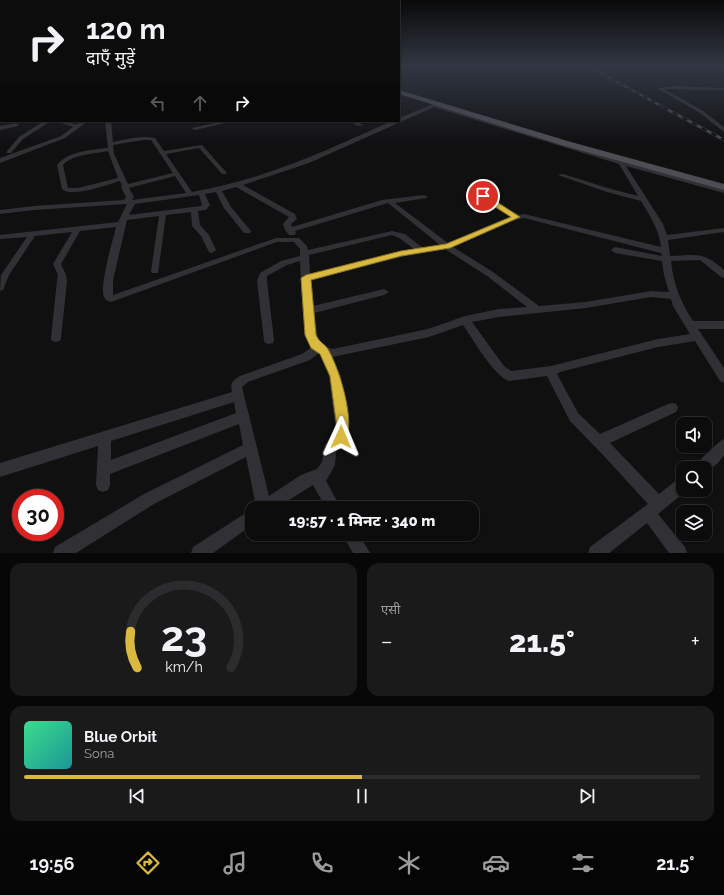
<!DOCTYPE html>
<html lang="hi">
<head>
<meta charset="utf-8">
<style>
	:root { --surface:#0c0c0d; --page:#1a1a1b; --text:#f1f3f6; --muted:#9a9b9d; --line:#2c2c2e; --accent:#d9b93f }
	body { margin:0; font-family:Raleway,"Noto Sans Devanagari",sans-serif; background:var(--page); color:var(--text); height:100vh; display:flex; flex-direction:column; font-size:15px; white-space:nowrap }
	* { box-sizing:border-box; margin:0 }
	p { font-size:13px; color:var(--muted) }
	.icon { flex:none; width:22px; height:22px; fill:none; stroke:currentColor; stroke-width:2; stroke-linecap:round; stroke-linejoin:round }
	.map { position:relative; height:553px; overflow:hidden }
	.details { display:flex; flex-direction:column; gap:10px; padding:10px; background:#070707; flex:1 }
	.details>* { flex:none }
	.guide { position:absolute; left:0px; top:0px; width:400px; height:122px; box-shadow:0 1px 3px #0004,0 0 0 1px var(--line); background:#0c0c0d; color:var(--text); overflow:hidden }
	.buttons { position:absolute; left:676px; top:417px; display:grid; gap:8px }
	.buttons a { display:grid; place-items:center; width:36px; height:36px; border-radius:8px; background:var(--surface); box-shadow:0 1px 3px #0004,0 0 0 1px var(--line); font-size:20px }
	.speed { position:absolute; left:12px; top:489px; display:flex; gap:8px; font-size:20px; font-weight:700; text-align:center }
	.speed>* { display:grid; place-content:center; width:52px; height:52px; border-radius:50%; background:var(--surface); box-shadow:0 1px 3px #0004,0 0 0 1px var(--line); line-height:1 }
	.speed .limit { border:6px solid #d22; background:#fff; color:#111 }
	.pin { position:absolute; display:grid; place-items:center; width:34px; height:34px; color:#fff; margin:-17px; border:2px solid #fff; border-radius:50%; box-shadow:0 1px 4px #0007 }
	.me { position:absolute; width:44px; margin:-22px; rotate:1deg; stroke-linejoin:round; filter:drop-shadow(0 0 3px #0008) }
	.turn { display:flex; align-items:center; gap:14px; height:84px; padding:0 20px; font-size:18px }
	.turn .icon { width:52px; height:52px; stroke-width:2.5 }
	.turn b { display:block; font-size:28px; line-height:34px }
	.lanes { display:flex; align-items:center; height:38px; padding:0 20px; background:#0003; justify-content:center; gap:20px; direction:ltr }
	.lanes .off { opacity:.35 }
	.big { font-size:30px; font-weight:800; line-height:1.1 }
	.details .widget { flex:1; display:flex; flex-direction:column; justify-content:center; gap:6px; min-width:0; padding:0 14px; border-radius:12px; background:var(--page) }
	.details .dial { align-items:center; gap:0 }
	.dial svg { height:104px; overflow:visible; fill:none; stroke:var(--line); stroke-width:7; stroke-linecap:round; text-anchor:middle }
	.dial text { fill:var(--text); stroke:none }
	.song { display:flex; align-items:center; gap:12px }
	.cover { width:48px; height:48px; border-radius:6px; background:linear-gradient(135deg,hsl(150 70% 55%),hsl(180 70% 35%)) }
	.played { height:4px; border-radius:2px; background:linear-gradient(90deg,var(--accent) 50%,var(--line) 50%) }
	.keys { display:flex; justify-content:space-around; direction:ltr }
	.heat { display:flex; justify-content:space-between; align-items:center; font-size:22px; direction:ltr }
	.details .tiles { flex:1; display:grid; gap:10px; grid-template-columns:1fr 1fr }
	.widget:last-child { grid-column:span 2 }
	.trip { position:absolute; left:245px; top:501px; width:234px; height:40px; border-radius:12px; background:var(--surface); box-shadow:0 1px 3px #0004,0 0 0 1px var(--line); font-weight:800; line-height:40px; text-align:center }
	.tabs { display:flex; height:64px; justify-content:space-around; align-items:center; background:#050505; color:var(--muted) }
	.tabs .icon { width:28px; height:28px }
	.tabs .on { color:var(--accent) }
	.tabs b { font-size:18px; color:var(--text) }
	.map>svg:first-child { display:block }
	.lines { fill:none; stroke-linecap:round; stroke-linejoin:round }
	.minor { fill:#313135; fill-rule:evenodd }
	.tertiary { fill:#313135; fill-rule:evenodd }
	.primary { fill:#4d4e54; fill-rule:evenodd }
	.rail-far1-casing { stroke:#44454a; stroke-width:2 }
	.rail-casing { stroke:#44454a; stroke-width:3 }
	.rail-far1 { stroke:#0b0b0c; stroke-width:1.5; stroke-dasharray:4.5; stroke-linecap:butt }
	.rail { stroke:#0b0b0c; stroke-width:2; stroke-dasharray:5.5; stroke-linecap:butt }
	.route { fill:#d9b93f; stroke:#8d7829 }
</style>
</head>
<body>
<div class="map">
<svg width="724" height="553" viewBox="0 0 724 553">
	<rect width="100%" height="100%" fill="#101011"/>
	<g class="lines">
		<!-- minor -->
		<g class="minor">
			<rect x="0" y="73" width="1" height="2"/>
			<polygon points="674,86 724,88 724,90 664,89 703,111 724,127 724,132 700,113 657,88"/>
			<path d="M438,102L440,103L438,105L623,162L724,189V193L626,166L663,224L667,235L724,228V232L668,240L670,256C697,255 703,251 724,270V278L721,277L700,260L671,261C673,283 681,303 693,321H724V329H698L724,368V383L720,381L695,341L658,347L560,372L557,374L578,413L600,434L668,404L672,403L676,404L678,408L676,412L610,443L659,494L678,479L683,477V490H687L658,514L685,547L687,553H669L647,523L609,553H588L590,547L648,504L604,456L570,421L547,376L509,381C493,375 473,339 463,325L429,337L332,357L341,376L349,432L336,452L335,465L326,481L341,508H326L313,485L276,508H256V506L246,457L154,504L76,553H53L55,547L144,494L243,445L239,424L110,474V485L108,490L103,492L98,490L96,485L98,446L0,477V463L232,392C230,383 232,381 240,376L302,354L312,347C302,339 301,276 300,261L287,265L267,276V281L274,340L273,343L269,344L265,343L264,340L257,281L260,273L281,261L300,256V249L294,242H277L111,302C108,301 105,300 104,297C99,286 113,240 116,227L80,231L61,264L66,275L67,281L61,338L60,341L56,342L52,341L51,338L57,281L58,275L53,264L72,232L35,236L9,275L3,290L0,291L1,275L27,237L0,239V235L118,222L127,204L34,210L0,214V210L34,206L124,200L126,197L121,187L122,186L120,181C107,185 71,198 62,189L57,165C68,151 91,150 108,148L105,121H111L113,142C127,139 141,135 155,138L164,151L202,145L226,172V174H222L199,148L166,154L192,192C263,180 325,151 392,121H399V118ZM434,107L619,164L638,196L611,189L563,174L558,175L607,192L641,201C650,216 659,229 661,247L524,214L519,215L483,194L480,196L481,197L511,216L448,243L395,203L426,198L428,197L424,195L382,200L292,227L291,224L297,219L295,214L243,185L309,163ZM143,140H151L173,173L128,184L114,154L113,145ZM108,151L118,178L78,188H68L63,165C73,154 94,154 108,151ZM175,176L186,193L132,200L134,197L129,188ZM236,187L289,217L283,224L285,230L289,235H295L296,233L295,231L388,203L440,245L423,248L405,234L392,231L308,250L307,246L299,238H276L113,295V280L127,220L159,216L151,271L152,273H158L166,215L191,212L192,226L201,236L209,252L212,253L216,250L209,235L200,225L198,211L206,210L210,205L205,194L216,192L224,208L244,233H250L251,231L231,207L222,191ZM199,195L202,205L201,206L129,215L135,204ZM524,218L661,253L662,256L615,247L611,250L615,253L662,261L664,275L669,292L651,291L586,302L539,306L493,272L453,247L515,220ZM392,235L399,238L414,249L310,274L309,255ZM445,249L487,276L527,307L499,309L465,316L428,329L333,349L327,347L318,340L314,313L384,295L389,292L384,289L313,306L310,280L401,257ZM651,297L671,299L673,306L690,334L658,339L551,366L511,371L504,366L472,322L499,317L586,308ZM319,353L329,376L336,431L325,445L322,462L317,469L301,475L269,496L242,387L248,382L310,360ZM234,402L236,413L111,460V441Z"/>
			<rect x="0" y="111" width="1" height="2"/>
			<polygon points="44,121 51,121 23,139 11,153 7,153 7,151 19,137"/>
			<polygon points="53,121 63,121 81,126 78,128"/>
			<polygon points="223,121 234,121 195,130 192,128"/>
			<polygon points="349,121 356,121 363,125 358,126"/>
			<polygon points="16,123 19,125 18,126 0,130 0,126"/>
			<path d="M724,439V455L718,463L705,473V468H694C696,463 719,441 724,439Z"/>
			<polygon points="252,509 252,525 213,553 191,553 193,547"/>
			<polygon points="342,534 359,534 370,553 353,553"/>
		</g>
		<!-- tertiary -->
		<polygon class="tertiary" points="81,121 88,121 65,138 0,163 0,158 61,136"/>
		<!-- primary -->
		<polygon class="primary" points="399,90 571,142 724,184 724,190 565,146 399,94"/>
		<defs>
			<polyline id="rail-far1" points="588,66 665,108"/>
			<polyline id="rail" points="663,107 724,140"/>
		</defs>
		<!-- rail-far1 casing -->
		<use href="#rail-far1" class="rail-far1-casing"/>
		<!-- rail casing -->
		<use href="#rail" class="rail-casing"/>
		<!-- rail-far1 -->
		<use href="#rail-far1" class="rail-far1"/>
		<!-- rail -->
		<use href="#rail" class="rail"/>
	</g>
	<!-- sky -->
	<linearGradient id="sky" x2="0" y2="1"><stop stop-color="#090909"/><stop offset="0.46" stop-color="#313743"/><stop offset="1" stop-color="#313743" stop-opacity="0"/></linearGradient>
	<rect width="724" height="144" fill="url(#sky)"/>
	<!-- route -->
	<path class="route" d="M481,195H486L520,217L450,248L401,256L311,280L316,335C320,344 326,344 329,351C340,371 355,420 346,441L341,443L337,441L335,437L337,428L330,376L320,354L311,348L305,335L301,278L306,275L401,251L446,244L511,217L481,198Z"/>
</svg>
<div class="buttons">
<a><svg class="icon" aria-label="sound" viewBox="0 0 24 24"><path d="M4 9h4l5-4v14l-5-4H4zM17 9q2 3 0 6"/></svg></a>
<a><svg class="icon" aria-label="search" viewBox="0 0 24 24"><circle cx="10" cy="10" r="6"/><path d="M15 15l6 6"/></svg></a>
<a><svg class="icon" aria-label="layers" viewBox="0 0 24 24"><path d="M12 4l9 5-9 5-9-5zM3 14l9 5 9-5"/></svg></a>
</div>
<div class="speed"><div class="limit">30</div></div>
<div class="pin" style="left:483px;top:196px;background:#d93025"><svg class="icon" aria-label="arrive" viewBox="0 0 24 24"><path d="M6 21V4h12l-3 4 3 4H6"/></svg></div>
<svg class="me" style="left:341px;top:437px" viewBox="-20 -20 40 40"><path d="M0-17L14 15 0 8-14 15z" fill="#d9b93f" stroke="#fff" stroke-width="4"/></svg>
<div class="trip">19:57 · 1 मिनट · 340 m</div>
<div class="guide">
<div class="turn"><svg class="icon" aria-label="right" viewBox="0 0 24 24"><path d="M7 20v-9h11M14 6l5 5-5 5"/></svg><div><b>120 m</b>दाएँ मुड़ें</div></div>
<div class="lanes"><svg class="icon off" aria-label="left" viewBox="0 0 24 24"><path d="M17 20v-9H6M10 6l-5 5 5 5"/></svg><svg class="icon off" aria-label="ahead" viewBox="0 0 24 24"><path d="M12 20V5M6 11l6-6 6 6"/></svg><svg class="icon" aria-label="right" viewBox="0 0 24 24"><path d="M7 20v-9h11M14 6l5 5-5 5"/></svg></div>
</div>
</div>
<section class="details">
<div class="tiles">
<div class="widget dial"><svg viewBox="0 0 100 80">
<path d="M14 69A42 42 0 1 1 86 69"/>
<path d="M14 69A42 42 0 0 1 9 41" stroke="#d9b93f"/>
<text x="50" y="56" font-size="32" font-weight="700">23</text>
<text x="50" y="72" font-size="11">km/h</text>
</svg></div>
<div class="widget"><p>एसी</p>
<div class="heat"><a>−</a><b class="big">21.5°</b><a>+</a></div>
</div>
<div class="widget">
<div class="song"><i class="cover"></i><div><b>Blue Orbit</b><p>Sona</p></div></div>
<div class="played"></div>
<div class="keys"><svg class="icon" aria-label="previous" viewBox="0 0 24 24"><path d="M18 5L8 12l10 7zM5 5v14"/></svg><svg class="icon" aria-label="pause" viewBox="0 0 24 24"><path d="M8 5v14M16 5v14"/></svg><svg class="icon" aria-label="next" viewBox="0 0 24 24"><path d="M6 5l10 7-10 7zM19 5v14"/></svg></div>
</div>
</div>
</section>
<nav class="tabs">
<b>19:56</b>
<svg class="icon on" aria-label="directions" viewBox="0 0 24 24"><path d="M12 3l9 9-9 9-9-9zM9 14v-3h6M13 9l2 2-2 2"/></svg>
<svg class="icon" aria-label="music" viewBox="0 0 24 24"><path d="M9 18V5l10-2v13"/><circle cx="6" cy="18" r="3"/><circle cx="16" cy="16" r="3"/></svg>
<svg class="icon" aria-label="phone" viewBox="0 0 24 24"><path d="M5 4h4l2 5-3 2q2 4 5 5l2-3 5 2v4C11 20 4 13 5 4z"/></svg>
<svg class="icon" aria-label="climate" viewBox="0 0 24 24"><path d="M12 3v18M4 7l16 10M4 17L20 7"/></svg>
<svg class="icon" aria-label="car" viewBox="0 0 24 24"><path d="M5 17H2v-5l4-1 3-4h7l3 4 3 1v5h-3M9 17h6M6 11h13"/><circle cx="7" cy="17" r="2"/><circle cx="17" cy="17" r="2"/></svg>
<svg class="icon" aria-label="filters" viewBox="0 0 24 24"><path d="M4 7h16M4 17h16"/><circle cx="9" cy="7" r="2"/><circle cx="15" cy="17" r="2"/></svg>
<b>21.5°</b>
</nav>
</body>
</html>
